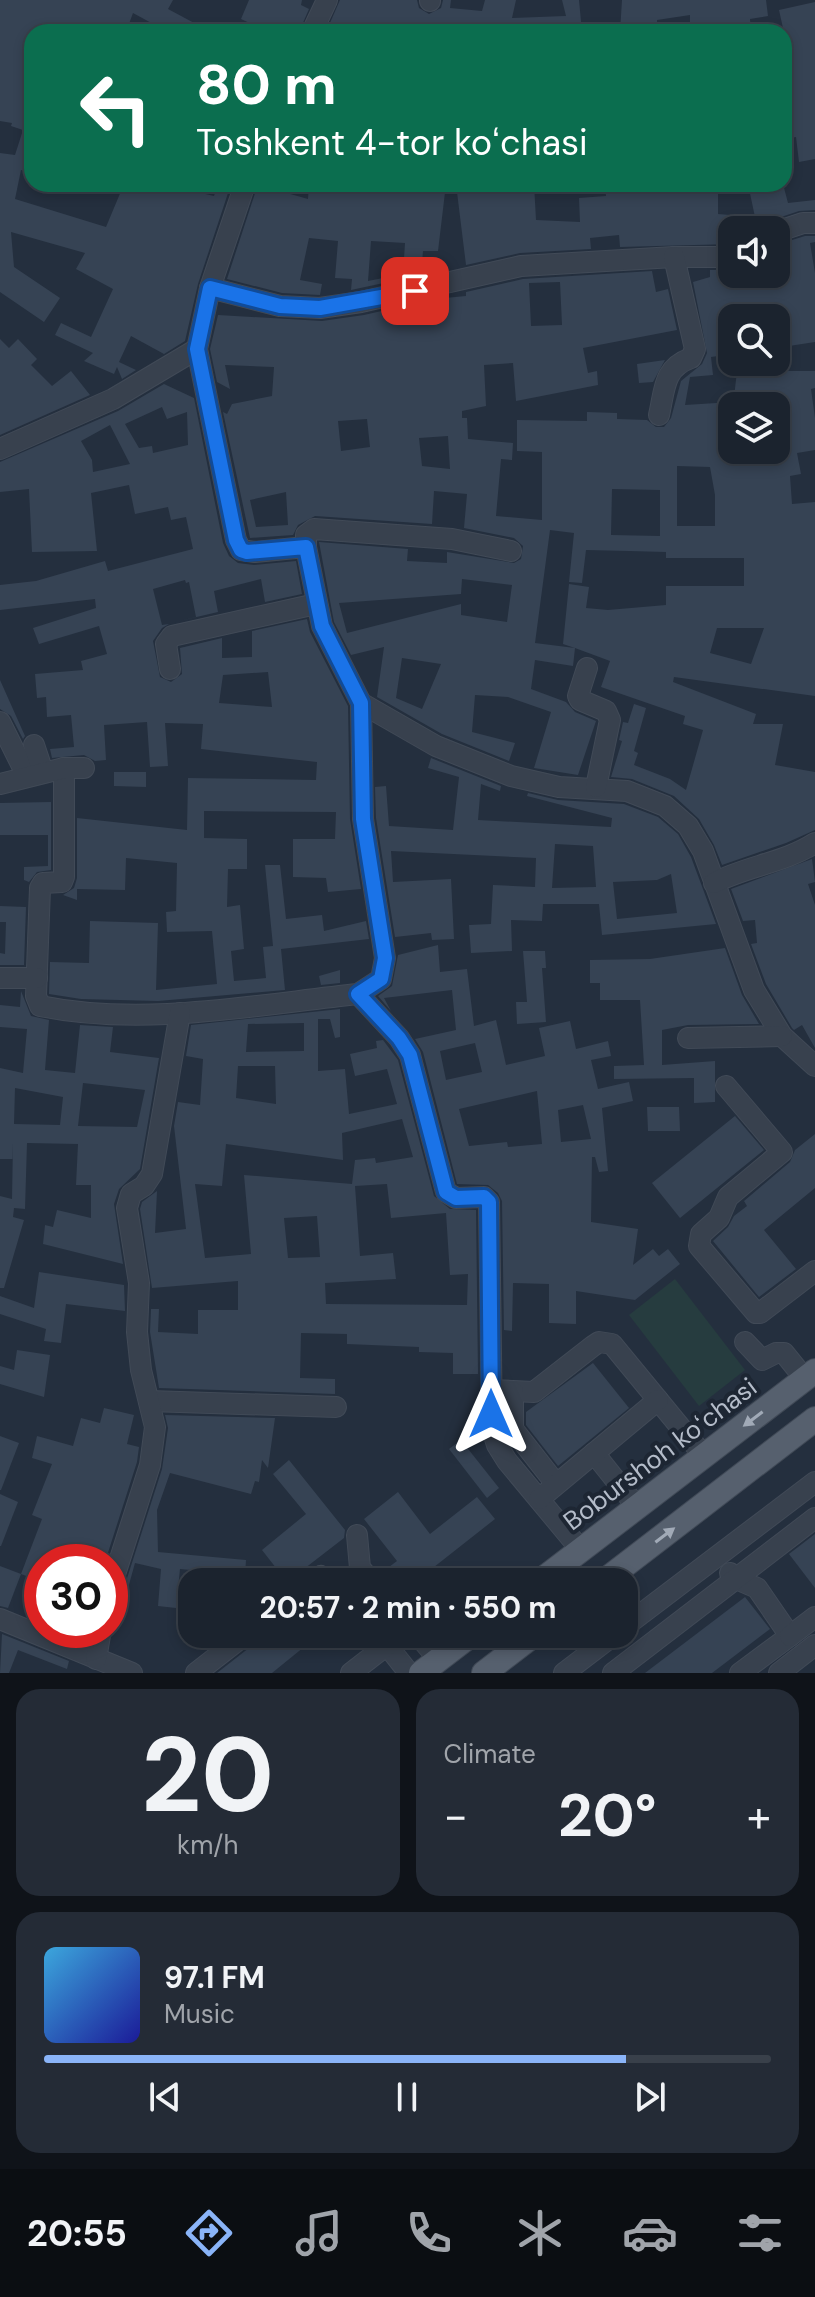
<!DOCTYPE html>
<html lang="en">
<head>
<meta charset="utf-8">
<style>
	:root { --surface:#1b232e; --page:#242b36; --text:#f1f3f6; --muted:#a0a4aa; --line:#39404a; --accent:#8ab4f8 }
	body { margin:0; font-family:"DM Sans",sans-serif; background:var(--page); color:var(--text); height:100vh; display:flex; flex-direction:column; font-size:30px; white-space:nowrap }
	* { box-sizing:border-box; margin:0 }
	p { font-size:26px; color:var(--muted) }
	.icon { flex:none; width:44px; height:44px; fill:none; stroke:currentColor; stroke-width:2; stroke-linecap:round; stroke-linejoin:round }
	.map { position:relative; height:1673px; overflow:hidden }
	.drawer { display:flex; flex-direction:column; gap:16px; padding:16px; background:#0f1319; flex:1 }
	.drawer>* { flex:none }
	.top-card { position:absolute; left:24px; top:24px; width:768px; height:168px; border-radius:24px; box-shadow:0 4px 12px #0003,0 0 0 2px var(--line); background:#0b6e4f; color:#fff; overflow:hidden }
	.tools { position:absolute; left:718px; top:216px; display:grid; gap:16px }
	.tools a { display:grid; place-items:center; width:72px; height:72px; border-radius:16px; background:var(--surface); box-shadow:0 4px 12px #0003,0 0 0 2px var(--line); font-size:40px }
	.speed { position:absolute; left:24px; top:1544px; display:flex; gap:16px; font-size:40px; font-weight:700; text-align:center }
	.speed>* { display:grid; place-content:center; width:104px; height:104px; border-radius:50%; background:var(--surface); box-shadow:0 4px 12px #0003,0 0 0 2px var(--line); line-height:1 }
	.speed .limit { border:12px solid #d22; background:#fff; color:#111 }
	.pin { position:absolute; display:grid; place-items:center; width:68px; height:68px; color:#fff; margin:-34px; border-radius:16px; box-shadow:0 4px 12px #0006 }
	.me { position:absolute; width:88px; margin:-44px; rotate:0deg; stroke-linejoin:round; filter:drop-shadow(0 0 6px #0008) }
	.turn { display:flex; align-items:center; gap:28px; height:168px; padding:0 40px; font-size:36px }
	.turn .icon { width:104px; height:104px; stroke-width:2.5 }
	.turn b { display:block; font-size:56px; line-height:68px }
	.big { font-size:60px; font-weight:700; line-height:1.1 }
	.drawer .widget { flex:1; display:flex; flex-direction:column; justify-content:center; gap:12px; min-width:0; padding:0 28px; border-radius:24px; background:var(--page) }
	.drawer .dial { align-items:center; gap:0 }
	.dial b { font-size:104px; line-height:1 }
	.song { display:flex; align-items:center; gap:24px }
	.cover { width:96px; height:96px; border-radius:12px; background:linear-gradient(135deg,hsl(200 70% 55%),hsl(240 70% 35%)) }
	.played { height:8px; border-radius:4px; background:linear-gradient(90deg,var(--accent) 80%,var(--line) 80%) }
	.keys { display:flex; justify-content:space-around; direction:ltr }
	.heat { display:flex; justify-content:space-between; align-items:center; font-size:44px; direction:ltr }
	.drawer .tiles { flex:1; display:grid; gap:16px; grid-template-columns:1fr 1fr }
	.widget:last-child { grid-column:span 2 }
	.trip { position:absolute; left:178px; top:1568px; width:460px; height:80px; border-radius:24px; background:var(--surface); box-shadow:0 4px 12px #0003,0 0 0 2px var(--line); font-weight:700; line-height:80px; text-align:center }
	.tab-bar { display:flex; height:128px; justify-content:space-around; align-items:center; background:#0b0e12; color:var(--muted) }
	.tab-bar .icon { width:56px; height:56px }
	.tab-bar .selected { color:var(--accent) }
	.tab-bar b { font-size:36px; color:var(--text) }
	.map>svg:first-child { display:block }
	.green { fill:#263c3f }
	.building { fill:#364354; fill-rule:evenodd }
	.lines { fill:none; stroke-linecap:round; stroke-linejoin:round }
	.minor-casing { stroke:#414a57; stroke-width:22 }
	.major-casing { stroke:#414a57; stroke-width:26 }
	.minor { stroke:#38414e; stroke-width:20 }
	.major { stroke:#56606e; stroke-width:24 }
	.oneway { fill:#a1aab7 }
	.route-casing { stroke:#114b97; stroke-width:20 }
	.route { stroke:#1a73e8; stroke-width:14 }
	.labels { text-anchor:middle; stroke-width:8; stroke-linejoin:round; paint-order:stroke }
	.street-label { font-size:26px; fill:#b4bcc9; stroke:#1d2633 }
</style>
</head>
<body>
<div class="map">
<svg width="815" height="1673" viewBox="0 0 815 1673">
	<rect width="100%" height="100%" fill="#242f3e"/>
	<!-- green -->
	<polygon class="green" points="675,1279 745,1370 699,1406 629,1315"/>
	<!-- building -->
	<g class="building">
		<polygon points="0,0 173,0 168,9 211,32 168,32 133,13 126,32 32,32 32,172 21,170 15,199 106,227 124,184 171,184 171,186 214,196 218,184 231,184 198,284 185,341 164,354 131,336 119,362 136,370 122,379 117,367 114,374 84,361 93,353 55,335 61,323 91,337 113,289 76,269 85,253 11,232 14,267 60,298 44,322 0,292 0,153 15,155 23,130 11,126 12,123 0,121"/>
		<polygon points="249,0 302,0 301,5 309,9 299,32 269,32 241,19"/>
		<polygon points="340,0 417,0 419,8 429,14 441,8 443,0 451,0 450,8 482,11 485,0 516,0 512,18 566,16 562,0 579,0 582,32 484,32 481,27 481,32 326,32"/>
		<polygon points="622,0 766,0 768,16 750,19 751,32 690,32 690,15 657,20 657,32 620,32"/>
		<polygon points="815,2 815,159 799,162 796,137 784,139 784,65 791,64 779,10"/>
		<path d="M258,184H270L269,188L308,199L309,184H446L438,251H423L421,275L351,290L352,279L335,278L338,241L309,238L300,280L322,284L320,295L282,293L227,279ZM371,241L405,243L403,274L368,281Z"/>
		<polygon points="456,184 480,184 481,192 519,184 534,184 536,220 580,222 579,198 606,196 605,184 631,184 631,187 718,184 718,214 755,217 748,184 783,184 788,203 815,200 815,210 799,211 772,220 763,230 732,230 732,244 620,247 619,235 590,238 591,249 520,253 466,265"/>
		<path d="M805,236H815V242L810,243L815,273V342L776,348V318H732V354L711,357L713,375L690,377L685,405L732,402V450H776V406H733L737,371H815V388L811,389L815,418V450L797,453L801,474L790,476L792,504L815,502V696L674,677L673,682L756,714L753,724H783L775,765L815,772V830L786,843L722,865L714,845L699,819L674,796L632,779L611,777L622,741L619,740L623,722L628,723L634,704L646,708L634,751L638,753L634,765L670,779L686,790L703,730L683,724L685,716L601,687L610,661L575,648L573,666L535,660L531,689L566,702L575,712L596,721L578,775L534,768L551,712L508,697L475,695L472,732L515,743L509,761L442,734L377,697L384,647L351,655L334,622L319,542L408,549L407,561L447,563V552L514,563L521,559L523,546L514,538L464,528L467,494L434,491L432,524L315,516L298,525L293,535L250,538L223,412L227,414L232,404L272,396L274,367L225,365L230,389L217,382L210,349L218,315L322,321L364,315L434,299L466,296V292L523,279L652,271L656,292L668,289L677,330L583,348L588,373L597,371L598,385L516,401L513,363L484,365L486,406L462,411V418H467L468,439L513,443L512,460L501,459L496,516L542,520V452L517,451V420L587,421V412L617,413V419L647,420L656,427H664L671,418L681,381L702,364L707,353L693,282L710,277V270H732V274H776V245ZM560,282L562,325L531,326L529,283ZM367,419L370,447L341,451L338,421ZM448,436L450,469L422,466L419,438ZM677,466L710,467L715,495V526H677ZM612,489L660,490V536L611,535ZM286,492L288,525L256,527L250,500ZM550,530L574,533L569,582L582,583L586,550L629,551L666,552V558H744V586H666V605L608,610L586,608L589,587L569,584L563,644L575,648L535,643ZM462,579L512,585L507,622L461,615V604L347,633L339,603L461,594ZM717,628H764L751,664L710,653ZM402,658L441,664L422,709L396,698Z"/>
		<polygon points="0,339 9,348 18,339 37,359 31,365 52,386 71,371 90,395 0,435"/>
		<polygon points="665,360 653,382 639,383 637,364"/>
		<path d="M164,384L194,398L223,543L229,556L238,563L254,565L296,561L302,594L265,602L261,579L214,591L218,612L171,623L196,617L189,582L186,583L185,580L153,589L162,625L169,624L162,628L153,641L160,677L171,682L182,674L180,648L222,638V658L252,657V631L307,619L310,632L348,706L350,819L361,889L328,892L326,878L293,877V839H335L336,812L204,811V838L247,839V869H228L227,907L240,905L244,949L231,951L234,981L266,978L263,947L273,946L265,865H280L286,919L322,915L324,931L366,921L369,939L281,949L285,990L158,1001L81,999L49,994L50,962L89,963L90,921L158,923L156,990L217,984L212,931L167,932L166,912L176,911L177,863L126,858L125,890L77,889V900L63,895L74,888L77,878V818L187,830L188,778L316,780L317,762L201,749L203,724L165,723L168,766L150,767L147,722L104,725L106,760L95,761L84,755L52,758L50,749L74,747L71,715L47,717L46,697L37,698L35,674L83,670L81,661L107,654L99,626L39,644L33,628L96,608L95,599L0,610V585L36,581L105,561L108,571L193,549L186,517L171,520L168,507L135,514L129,485L91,493L97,551L32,552L29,489L0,492V462L118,411ZM162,407L167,419L187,412L188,445L153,453L152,446L139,448L125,424ZM110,425L130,464L93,472L92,460L81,441ZM268,672L272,707L219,703L223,675Z"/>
		<polygon points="0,680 25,736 23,739 11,716 0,709"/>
		<path d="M431,758L501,786L500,791L481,784L478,820L611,827L612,818L527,796L528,793L558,800L624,804L658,817L678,834L691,857L716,924L602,935L599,904H543L542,921L511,920L512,951L471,953L469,925L491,924L493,885L535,887L536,858L391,851L393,882L451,879L454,939L432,940L431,933L395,937L376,818L375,787L386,786L389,826L453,830L459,777L428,768ZM555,844L593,846L596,887L552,888ZM671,874L677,913L617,919L613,882L657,880Z"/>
		<polygon points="114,772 146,772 146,787 114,786"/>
		<polygon points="51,802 51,870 37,872 29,882 24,880 24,867 48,866 48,835 0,835 0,803"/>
		<polygon points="812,859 815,882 808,884 815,905 815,1048 802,1025 794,1030 792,1028 766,984 751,944 757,943 755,920 743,921 731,889"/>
		<polygon points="0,906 26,907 24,965 0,965 0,953 5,954 6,922 0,922"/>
		<path d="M438,945L440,972L467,969L474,1026L496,1020L506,1065L545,1056L539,1028L570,1021L576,1049L608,1041L611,1056L591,1060L598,1089L629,1082L633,1101L602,1108L608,1171L599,1172L595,1157H592L591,1222L638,1229L633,1265L653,1249L659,1256L668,1249L680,1264L635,1300L576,1291V1324L549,1323V1284L513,1283L512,1331L504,1330L502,1201L498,1193L488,1185L457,1184L423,1052L415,1039L456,1030L452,990L384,998L391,1011L378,996L392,986L398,955ZM475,1043L482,1072L446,1080L440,1051ZM537,1091L542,1144L508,1147L507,1142L469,1146L459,1109ZM583,1105L591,1139L561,1142L558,1110Z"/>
		<polygon points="725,948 742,995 759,1024 688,1025 662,1030 662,1065 715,1061 715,1102 694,1103 694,1078 614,1079 614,1066 644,1065 640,1000 600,1000 600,983 590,983 590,960 650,959"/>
		<polygon points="523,951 545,951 546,968 542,968 546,1022 517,1024 516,1002 527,1002"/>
		<polygon points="340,970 340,983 321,985 319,976"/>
		<path d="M21,991L31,1016L49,1020L45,1070L75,1073L80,1025L113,1027L110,1052L159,1058L140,1169L119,1189L114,1204L123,1264L43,1244L45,1225L53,1227L57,1210L91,1218V1185H76L78,1144L27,1143L25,1209L14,1208L13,1217L24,1220L4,1288H0V1196L12,1199L13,1142V1159H0V1068L23,1073L27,1029L0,1027V1005L20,1007ZM83,1083L145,1090L137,1127L78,1126ZM15,1088L63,1097L60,1125L14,1124Z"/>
		<path d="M340,1009V1037L335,1038L330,1019H318V1071L345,1069L349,1114L397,1104L387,1069L355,1076L350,1054L377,1048L376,1041L383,1040L398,1060L434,1196L450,1209L476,1210L478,1374H453V1353L419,1352V1347L347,1344V1334L301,1333L300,1378L335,1379V1394L159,1388L150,1332L151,1309H159L158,1332L198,1334V1310H238V1281L152,1288L140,1209L142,1202L157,1191L155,1233L186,1229L174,1126L178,1102L200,1105L203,1059L186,1056L191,1025ZM304,1023V1051L246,1052L248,1024ZM238,1066H275L276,1104L236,1098ZM402,1119L413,1157L376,1163L375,1158L355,1160L352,1184L244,1175L251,1254L205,1258L195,1184L222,1186L226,1144L343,1160L342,1133ZM387,1184L391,1218L446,1213L450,1275L468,1274L467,1305L326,1304L325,1283L396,1279L393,1253L360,1256L355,1186ZM317,1216L320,1257L288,1258L284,1218Z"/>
		<polygon points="647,1107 679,1107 680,1131 648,1131"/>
		<polygon points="735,1116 764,1150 680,1218 652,1183"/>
		<polygon points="815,1134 815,1188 764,1230 796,1269 759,1297 713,1241 728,1227 734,1216 747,1206 744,1201 790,1162 795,1150"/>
		<polygon points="39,1272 124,1285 125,1311 66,1304 61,1343 44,1341 46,1329 0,1314 0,1296 34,1308"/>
		<polygon points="17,1350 50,1355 44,1397 0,1384 0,1366 14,1370"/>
		<polygon points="593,1363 629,1408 558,1466 526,1425 526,1412"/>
		<polygon points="104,1408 134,1415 127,1444 139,1447 137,1462 105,1562 42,1562 42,1582 21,1574 42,1519 32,1515 52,1464 32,1458 37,1436 73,1446 81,1418 100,1423"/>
		<polygon points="165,1415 275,1418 268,1468 262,1460 259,1482 255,1481 251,1494 170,1473 157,1510 158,1552 246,1560 245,1575 180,1569 176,1608 158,1606 161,1569 135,1563 122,1610 110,1607 110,1603 118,1600 122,1594 162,1469 168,1428"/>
		<polygon points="0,1436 19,1443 1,1490 0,1490"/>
		<polygon points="461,1440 499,1488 487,1498 449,1449"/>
		<polygon points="289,1460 345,1530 344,1538 287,1582 262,1550 306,1514 273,1474"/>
		<polygon points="398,1492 430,1534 477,1497 495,1519 415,1582 385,1582 381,1573 397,1561 364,1519"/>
		<polygon points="0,1494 18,1502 1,1546 0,1546"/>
		<polygon points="815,1534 815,1588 789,1554"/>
		<polygon points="0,1566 21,1574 8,1608 0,1606"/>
		<polygon points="745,1597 770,1629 712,1673 645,1673"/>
		<polygon points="2,1634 69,1661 67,1669 18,1650 9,1673 0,1673"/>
		<polygon points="260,1634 320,1634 272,1673 217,1673 254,1644"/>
	</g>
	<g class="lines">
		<defs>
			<g id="minor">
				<polyline points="430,1 430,0"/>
				<polyline points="312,32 327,0"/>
				<polyline points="245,184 210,288 197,349 236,540 241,550 255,552 306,547 322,626 361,703 436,746 511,776 559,787 627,791 665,806 688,826 703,851 754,990 782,1036 815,1066"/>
				<polyline points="776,232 803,223 815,223"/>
				<polyline points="210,288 280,306 320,308 361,302 521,266 674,257 732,257"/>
				<path d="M659,415C665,389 663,368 691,358L695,349L674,257"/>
				<polyline points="0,449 113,399 197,349"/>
				<polyline points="306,547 306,535 314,529 452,539 511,551"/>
				<polyline points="587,668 578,696 580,700 606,711 610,720 596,787"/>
				<polyline points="170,669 166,644 172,636 316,604"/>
				<polyline points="0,722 27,776"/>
				<polyline points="34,745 43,772"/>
				<path d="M64,768V877L62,882L43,883L40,888L36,996L40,1006C144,1027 254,1005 358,994L381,979L385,958L363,819L361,703"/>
				<polyline points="0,784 64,768 84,768"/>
				<path d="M714,883C746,866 784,863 815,843"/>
				<polyline points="0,978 37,978"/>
				<polyline points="358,994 399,1038 410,1055 446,1192 456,1198 484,1197 489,1202 492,1429 497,1445 507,1461 581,1550"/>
				<polyline points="688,1038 782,1036"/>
				<polyline points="726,1086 782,1152 728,1197 719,1218 701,1234 699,1246 756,1313 760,1313 815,1271"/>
				<polyline points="745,1342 762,1360 776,1353 784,1353 805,1379"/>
				<polyline points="491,1390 534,1392 593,1346 599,1342 612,1344 704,1456"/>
				<polyline points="513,1392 513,1429 556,1484"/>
				<polyline points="149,1401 336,1407"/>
				<polyline points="594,1453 637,1507"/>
				<polyline points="539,1499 658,1400"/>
				<polyline points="357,1535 360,1568 372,1582"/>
				<polyline points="730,1573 734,1578 757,1588 790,1636 740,1673"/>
				<polyline points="313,1582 321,1576 333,1582"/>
				<polyline points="110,1590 150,1465 155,1427 141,1370 137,1332 139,1283 127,1208 131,1194 144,1186 152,1174 180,1013"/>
				<polyline points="0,1619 132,1673"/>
				<polyline points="624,1627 815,1482"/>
				<polyline points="378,1634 409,1673"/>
				<polyline points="417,1634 439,1660"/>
				<polyline points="790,1636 815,1617"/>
				<polyline points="96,1659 101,1630"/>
				<polyline points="196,1673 246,1634"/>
				<polyline points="351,1673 387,1645"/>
				<polyline points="564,1673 615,1634"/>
				<polyline points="613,1673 815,1518"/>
				<polyline points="779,1673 815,1645"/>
			</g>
			<g id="major">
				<polyline points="539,1582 815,1371"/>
				<polyline points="603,1582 815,1419"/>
				<polyline points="421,1673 472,1634"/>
				<polyline points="484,1673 535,1634"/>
			</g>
		</defs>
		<!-- minor casing -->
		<use href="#minor" class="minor-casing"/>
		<!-- major casing -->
		<use href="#major" class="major-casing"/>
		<!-- minor -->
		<use href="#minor" class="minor"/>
		<!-- major -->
		<use href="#major" class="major"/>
	</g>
	<!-- one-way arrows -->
	<defs><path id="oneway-solid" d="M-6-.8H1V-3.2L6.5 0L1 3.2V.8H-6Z" transform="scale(2)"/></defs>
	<g class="oneway">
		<use href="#oneway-solid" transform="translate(753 1419) rotate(143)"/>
		<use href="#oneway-solid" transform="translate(665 1535) rotate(-37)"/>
	</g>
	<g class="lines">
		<defs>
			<polyline id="route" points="415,291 320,308 280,306 210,288 197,349 236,540 241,550 247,552 306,547 322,626 361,703 363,819 385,958 381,979 358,994 399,1038 410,1055 446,1192 456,1198 484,1197 489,1202 491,1414"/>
		</defs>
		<!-- route casing -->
		<use href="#route" class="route-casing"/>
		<!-- route -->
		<use href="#route" class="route"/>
	</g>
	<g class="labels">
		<!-- street labels -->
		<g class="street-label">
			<text transform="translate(660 1454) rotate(-37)" y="9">Boburshoh koʻchasi</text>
		</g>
	</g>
</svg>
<div class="tools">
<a><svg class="icon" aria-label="sound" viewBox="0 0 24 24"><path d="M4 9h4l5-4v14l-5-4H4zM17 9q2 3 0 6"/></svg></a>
<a><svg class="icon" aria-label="search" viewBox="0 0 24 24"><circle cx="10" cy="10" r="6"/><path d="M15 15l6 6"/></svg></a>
<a><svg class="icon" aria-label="layers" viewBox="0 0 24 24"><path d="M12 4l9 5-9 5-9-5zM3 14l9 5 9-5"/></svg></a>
</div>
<div class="speed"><div class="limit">30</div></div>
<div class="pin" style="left:415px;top:291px;background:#d93025"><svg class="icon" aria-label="arrive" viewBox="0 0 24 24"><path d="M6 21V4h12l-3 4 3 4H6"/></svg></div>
<svg class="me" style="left:491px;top:1414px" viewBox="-20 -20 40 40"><path d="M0-17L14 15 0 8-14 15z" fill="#1a73e8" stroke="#fff" stroke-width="4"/></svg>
<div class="trip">20:57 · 2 min · 550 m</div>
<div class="top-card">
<div class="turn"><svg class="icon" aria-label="left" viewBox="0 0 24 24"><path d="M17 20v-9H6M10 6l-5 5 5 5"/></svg><div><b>80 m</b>Toshkent 4-tor koʻchasi</div></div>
</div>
</div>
<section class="drawer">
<div class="tiles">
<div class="widget dial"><b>20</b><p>km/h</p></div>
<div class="widget"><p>Climate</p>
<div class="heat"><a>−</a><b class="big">20°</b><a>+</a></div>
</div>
<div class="widget">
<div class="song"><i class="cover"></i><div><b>97.1 FM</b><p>Music</p></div></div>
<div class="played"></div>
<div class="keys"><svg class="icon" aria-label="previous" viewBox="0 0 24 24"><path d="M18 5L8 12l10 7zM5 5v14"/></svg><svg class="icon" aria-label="pause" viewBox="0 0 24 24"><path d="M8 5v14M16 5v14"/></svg><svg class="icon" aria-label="next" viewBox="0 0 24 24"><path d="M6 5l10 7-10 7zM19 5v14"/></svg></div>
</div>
</div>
</section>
<nav class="tab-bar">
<b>20:55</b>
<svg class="icon selected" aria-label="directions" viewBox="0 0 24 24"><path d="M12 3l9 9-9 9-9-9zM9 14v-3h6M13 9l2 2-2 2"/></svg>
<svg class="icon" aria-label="music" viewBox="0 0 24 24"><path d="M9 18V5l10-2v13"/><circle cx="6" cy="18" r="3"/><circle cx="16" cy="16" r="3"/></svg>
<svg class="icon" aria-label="phone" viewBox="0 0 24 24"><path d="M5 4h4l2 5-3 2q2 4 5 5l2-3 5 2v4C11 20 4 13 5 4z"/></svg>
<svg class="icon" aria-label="climate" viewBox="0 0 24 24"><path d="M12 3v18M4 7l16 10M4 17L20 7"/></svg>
<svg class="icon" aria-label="car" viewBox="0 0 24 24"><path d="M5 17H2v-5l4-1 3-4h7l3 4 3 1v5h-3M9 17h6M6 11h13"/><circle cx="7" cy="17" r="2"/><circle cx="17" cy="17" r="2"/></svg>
<svg class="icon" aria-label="filters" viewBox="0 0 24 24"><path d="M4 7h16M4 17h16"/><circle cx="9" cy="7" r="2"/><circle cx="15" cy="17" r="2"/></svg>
</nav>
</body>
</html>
